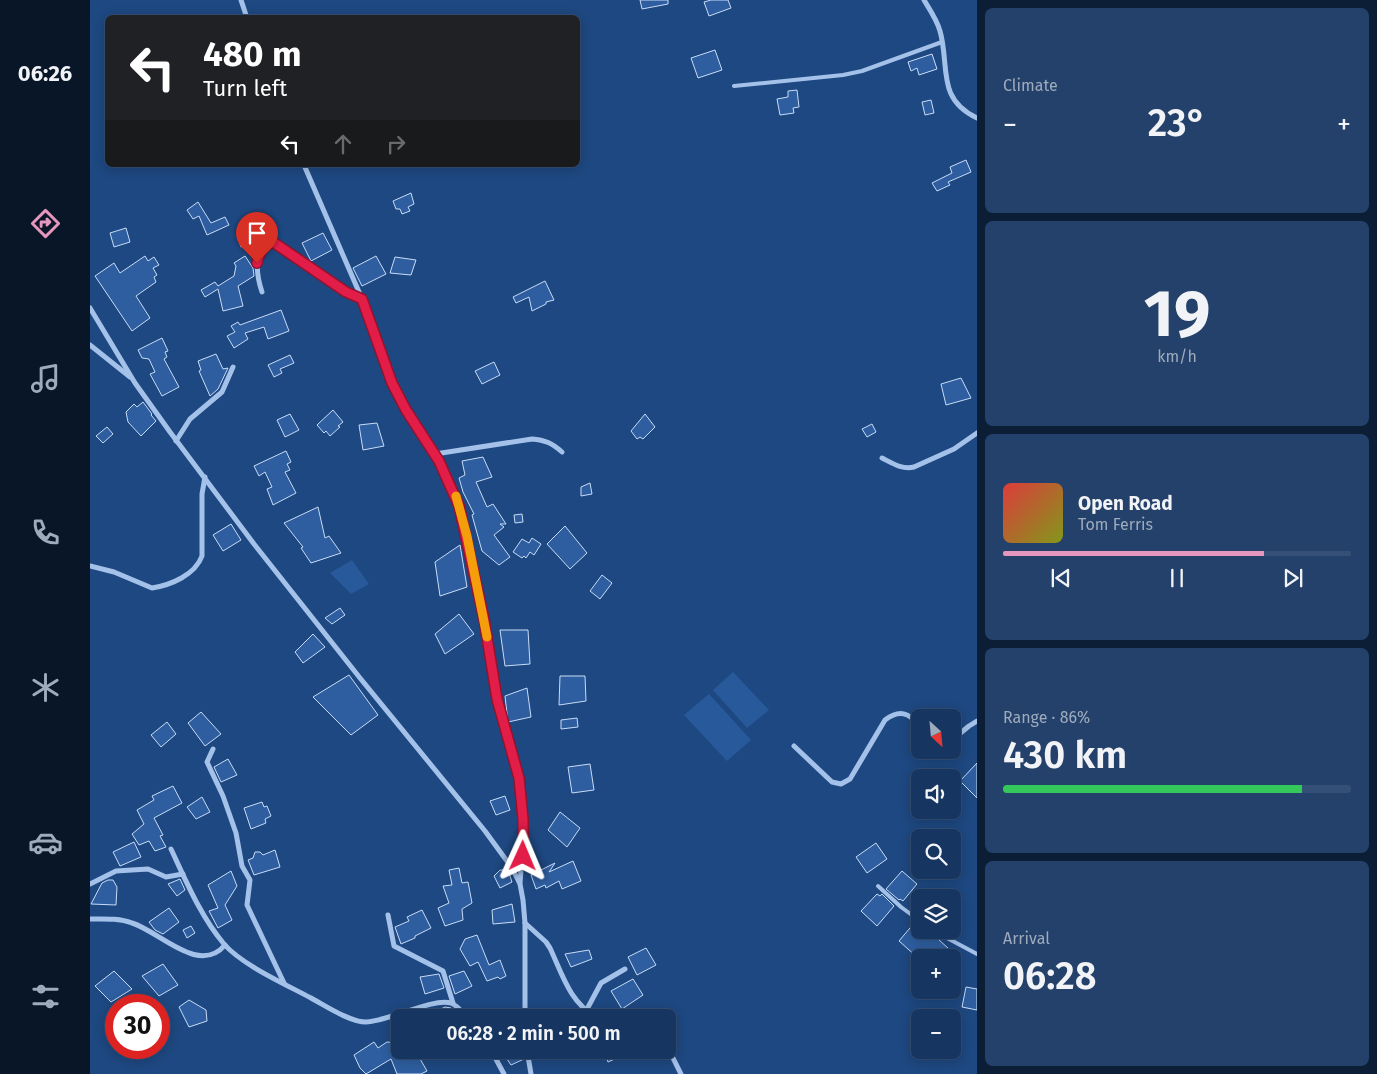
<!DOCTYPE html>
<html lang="en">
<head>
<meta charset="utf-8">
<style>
	:root { --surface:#163661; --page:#23416a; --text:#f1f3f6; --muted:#9eabbd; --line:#355076; --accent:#e797bd }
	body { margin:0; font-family:"Fira Sans",sans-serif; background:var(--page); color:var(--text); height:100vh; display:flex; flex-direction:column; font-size:19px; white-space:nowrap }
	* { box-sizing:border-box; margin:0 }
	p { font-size:16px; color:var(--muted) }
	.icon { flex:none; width:28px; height:28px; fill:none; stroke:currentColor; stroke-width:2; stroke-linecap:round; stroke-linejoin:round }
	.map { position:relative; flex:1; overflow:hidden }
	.side { display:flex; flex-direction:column; gap:8px; padding:8px; background:#0c1e35; width:400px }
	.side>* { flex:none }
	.banner { position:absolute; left:15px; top:15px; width:475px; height:152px; border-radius:8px; box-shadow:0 2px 12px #0003,0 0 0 1px var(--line); background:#202124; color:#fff; overflow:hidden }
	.needle { width:32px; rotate:154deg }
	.controls { position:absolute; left:821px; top:709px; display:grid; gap:10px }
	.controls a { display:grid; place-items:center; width:50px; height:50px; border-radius:8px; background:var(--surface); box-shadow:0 2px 12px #0003,0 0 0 1px var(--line); font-size:25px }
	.speed { position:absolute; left:15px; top:994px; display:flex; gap:10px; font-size:25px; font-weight:700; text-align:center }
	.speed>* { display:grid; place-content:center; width:65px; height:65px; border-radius:50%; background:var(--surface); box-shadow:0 2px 12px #0003,0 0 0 1px var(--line); line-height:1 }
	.speed .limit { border:8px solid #d22; background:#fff; color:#111 }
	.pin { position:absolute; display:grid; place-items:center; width:42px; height:42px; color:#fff; margin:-51px -21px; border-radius:50% 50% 50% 0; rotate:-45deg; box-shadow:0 0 5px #0007 }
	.pin .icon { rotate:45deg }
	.me { position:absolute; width:55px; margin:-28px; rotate:1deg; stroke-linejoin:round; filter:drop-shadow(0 0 4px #0008) }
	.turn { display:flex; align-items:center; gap:18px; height:105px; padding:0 15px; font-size:22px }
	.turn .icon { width:65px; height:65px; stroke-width:2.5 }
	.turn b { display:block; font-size:35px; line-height:42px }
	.lanes { display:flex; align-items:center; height:48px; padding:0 15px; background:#0003; justify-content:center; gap:25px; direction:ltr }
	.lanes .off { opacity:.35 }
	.big { font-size:38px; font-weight:600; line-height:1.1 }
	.side .widget { flex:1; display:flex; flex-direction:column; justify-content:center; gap:8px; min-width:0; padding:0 18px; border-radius:8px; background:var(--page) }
	.side .dial { align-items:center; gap:0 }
	.dial b { font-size:65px; line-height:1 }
	.song { display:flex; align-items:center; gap:15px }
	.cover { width:60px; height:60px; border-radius:8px; background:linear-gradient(135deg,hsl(0 70% 55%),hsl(70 70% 35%)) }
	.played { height:5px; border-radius:2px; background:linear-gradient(90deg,var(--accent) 75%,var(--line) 75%) }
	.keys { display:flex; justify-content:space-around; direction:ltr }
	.heat { display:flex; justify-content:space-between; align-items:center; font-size:28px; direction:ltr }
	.charge { height:8px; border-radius:4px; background:linear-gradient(90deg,#34c759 86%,var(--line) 0) }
	.trip { position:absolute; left:301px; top:1009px; width:285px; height:50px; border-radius:8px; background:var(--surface); box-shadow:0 2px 12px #0003,0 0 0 1px var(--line); font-weight:600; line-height:50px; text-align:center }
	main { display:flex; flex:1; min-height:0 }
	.tab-bar { display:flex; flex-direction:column; width:90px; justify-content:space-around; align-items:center; background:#091627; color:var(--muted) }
	.tab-bar .icon { width:35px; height:35px }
	.tab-bar .selected { color:var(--accent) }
	.tab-bar b { font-size:22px; color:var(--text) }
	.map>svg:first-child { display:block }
	.green { fill:#28599a }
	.building { fill:#2e5e9f; stroke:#c8dcf7 }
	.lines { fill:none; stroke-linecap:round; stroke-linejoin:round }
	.lane { stroke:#a4c2e9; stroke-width:4 }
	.street { stroke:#a4c2e9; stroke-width:5 }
	.route-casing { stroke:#92132f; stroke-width:12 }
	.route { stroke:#e11d48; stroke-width:9 }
	.slow { stroke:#f59e0b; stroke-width:9 }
</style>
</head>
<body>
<main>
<nav class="tab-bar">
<b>06:26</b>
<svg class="icon selected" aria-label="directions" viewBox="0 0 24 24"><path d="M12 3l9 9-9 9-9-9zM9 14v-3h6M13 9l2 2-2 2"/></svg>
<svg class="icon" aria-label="music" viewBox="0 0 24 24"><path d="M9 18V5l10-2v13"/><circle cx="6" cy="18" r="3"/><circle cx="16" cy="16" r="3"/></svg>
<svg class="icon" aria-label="phone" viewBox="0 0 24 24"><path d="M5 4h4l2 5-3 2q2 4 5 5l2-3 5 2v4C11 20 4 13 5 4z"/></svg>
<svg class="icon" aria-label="climate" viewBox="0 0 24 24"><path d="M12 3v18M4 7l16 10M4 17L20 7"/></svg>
<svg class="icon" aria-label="car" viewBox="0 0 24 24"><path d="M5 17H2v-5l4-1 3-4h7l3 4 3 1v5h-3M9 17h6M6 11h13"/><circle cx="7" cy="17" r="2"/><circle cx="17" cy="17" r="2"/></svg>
<svg class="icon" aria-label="filters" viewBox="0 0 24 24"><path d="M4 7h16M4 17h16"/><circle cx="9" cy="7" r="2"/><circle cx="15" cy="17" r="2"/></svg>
</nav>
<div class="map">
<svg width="887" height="1074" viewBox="0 0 887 1074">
	<rect width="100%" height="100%" fill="#1e4881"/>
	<!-- green -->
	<g class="green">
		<polygon points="262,560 279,584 261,594 240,573"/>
		<polygon points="643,672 679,710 657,728 623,690"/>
		<polygon points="619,694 661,740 637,761 594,715"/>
	</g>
	<!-- building -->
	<g class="building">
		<polygon points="550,0 578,0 578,4 552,9"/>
		<polygon points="621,0 638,0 641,8 619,16 614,2"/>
		<polygon points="625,50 632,70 608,78 601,58"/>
		<polygon points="842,54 847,69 829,75 827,68 821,71 818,62"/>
		<polygon points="707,90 709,107 703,108 704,113 690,115 687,99 698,97 698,91"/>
		<polygon points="841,100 844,113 835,115 832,102"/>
		<polygon points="876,160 881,172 858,182 860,185 847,191 842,183 862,173 860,167"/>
		<polygon points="321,193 324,204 318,207 320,211 312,214 310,209 306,209 303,201"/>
		<polygon points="108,202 121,223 135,217 139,225 117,235 109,216 103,219 97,210"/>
		<polygon points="175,217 182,234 151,247 148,239 153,237 149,228"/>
		<polygon points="36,228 40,242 24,247 20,233"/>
		<polygon points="233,233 242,250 221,261 212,243"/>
		<polygon points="55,256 58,261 64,257 69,265 63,268 67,275 64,277 66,282 46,296 60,318 42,331 5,276 24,263 30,273"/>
		<polygon points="155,256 163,268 164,276 148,286 153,306 133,311 128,289 115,297 111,290 125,282 128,286 144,276 146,266 144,263"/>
		<polygon points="286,256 296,274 272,286 263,268"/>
		<polygon points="305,257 326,260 321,275 300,273"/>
		<polygon points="455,281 464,300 456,302 456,304 442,311 439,297 426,303 423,297"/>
		<polygon points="191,310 199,331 178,339 174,327 155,333 158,339 144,348 137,336 145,332 141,326 148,322 150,325"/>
		<polygon points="72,338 78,351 75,352 77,357 74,359 89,387 72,396 60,374 65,372 59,359 52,358 48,350"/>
		<polygon points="126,354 133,369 138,368 128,389 120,396 109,371 111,370 108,361"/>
		<polygon points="200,355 204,363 190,369 192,373 184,377 178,365"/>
		<polygon points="404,362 410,375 392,384 385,371"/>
		<polygon points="871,378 881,398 856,405 851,384"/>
		<polygon points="53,402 62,414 61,415 66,421 51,436 38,422 36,412 44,404 47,407"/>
		<polygon points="243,410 253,422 248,426 250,427 240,436 236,431 234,433 227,425"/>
		<polygon points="200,414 209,430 195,437 187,420"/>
		<polygon points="555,414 565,427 553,439 550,437 547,439 541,431"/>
		<polygon points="287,423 294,446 273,450 269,425"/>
		<polygon points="782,424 786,432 777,437 772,429"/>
		<polygon points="17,427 23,434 13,443 6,436"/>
		<polygon points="196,451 201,462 197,464 200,470 195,472 206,493 183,505 177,489 182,487 175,472 169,476 164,466"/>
		<polygon points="393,457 402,477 386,482 397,507 403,504 416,524 410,524 414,527 404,535 420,557 409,565 392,551 382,515 384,514 373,492 369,478 375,475 372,461"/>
		<polygon points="500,483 502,494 491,496 491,487"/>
		<polygon points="228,507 235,538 239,536 251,553 221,563 211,548 213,547 194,523"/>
		<polygon points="432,514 433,522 425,523 424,515"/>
		<polygon points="141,524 151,540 133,551 123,535"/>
		<polygon points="475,526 497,553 480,569 457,544"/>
		<polygon points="442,538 451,544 444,555 440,552 436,558 434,556 432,558 423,552 432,539 439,543"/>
		<polygon points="370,545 377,587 350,596 345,562"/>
		<polygon points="512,575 522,583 510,599 500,591"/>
		<polygon points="250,608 255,615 242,624 235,618"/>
		<polygon points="369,614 384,634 355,654 345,634"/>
		<polygon points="410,630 438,630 440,664 415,666"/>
		<polygon points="223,634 235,647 213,663 205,652"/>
		<polygon points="259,675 288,715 261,735 223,697"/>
		<polygon points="470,676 495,676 496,701 469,705"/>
		<polygon points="437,688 441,717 418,722 415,696"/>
		<polygon points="111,712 131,734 115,746 98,723"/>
		<polygon points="487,718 488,727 471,729 471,720"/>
		<polygon points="77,722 86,734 71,747 61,735"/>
		<polygon points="138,759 147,775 131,782 124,767"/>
		<polygon points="887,763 887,798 870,781"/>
		<polygon points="500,764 504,790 482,793 478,767"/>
		<polygon points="83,786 92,803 64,818 73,835 70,836 76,847 65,851 59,841 49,845 42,834 54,824 47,810 64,800 62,796"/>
		<polygon points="415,796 420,810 406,815 400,801"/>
		<polygon points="112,797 120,812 106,819 97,807"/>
		<polygon points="172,802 174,807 177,806 181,816 175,819 176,823 161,829 154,808"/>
		<polygon points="470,812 490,828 477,847 458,830"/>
		<polygon points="44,842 51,857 30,866 23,852"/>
		<polygon points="786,843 797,859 777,873 766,857"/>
		<polygon points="185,850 190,867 164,875 158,860 163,858 165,852 170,852 173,855"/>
		<polygon points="483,861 491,881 472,889 469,881 456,888 455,885 446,889 441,875 465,863 459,872"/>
		<polygon points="369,868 372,883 378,882 382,903 372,909 373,920 355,926 348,908 359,903 353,886 362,885 359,870"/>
		<polygon points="410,870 418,870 422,882 410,888 404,876"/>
		<polygon points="141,871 147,886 135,905 142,920 128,928 119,911 128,908 118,885"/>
		<polygon points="812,871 827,884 813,901 810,899 809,900 796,889"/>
		<polygon points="90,879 95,890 87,896 78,884"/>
		<polygon points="18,880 23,880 27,887 26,905 1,904 12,883"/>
		<polygon points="787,894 790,896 792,894 804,906 787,926 771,911"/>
		<polygon points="422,904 425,922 403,924 402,910"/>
		<polygon points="79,908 89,922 73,934 65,930 59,922"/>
		<polygon points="332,910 341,928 325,936 325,938 311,944 305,927 319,921 317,917"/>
		<polygon points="825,922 830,925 830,930 838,930 869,958 828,958 809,941"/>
		<polygon points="101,926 105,933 97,938 93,930"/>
		<polygon points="387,935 399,965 410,960 416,976 410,979 408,977 397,981 388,962 380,966 370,949 375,939"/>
		<polygon points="556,948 566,965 547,975 538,957"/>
		<polygon points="499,950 502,959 481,967 475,954"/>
		<polygon points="73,964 88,985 69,996 52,976"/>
		<polygon points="24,971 42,989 21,1002 5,986"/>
		<polygon points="374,971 382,986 365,994 359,976"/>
		<polygon points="349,974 354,988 335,994 330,977"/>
		<polygon points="543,979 553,995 532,1009 521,991"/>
		<polygon points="876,987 887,989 887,1010 872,1007"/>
		<polygon points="99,1000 116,1010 117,1021 99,1027 89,1007"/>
		<polygon points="355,1007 361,1008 366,1018 332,1018"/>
		<polygon points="411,1008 419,1018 402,1018"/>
		<polygon points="284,1042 288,1048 297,1042 308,1043 310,1050 325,1050 337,1071 331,1074 307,1074 301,1059 276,1074 270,1068 264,1055"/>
		<polygon points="411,1050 433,1050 434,1059 421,1065"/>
		<polygon points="514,1050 545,1050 518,1062"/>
	</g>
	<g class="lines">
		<!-- lane -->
		<g class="lane">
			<polyline points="644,86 753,75 772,71 852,42"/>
			<polyline points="788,886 811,907 830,921"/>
			<polyline points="842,930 887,954"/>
		</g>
		<!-- street -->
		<g class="street">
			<polyline points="151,0 157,18"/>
			<path d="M834,0C840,10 847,20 850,31C860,66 846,99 887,118"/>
			<polyline points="214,165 272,299 302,383 327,429 349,461 369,506 394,619 407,699 429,778 433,844 430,883"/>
			<path d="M172,292C167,277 161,246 183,242L256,292L272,299"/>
			<polyline points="0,308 45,383 80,432 164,544 270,678 395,831 422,868 430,884 433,900 435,923 435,1018"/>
			<polyline points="0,345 40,377"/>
			<polyline points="86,441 100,419 132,392 143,367"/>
			<path d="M345,454L442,439C455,440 462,443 472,452"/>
			<path d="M792,458C802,463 812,470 824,467L864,449L887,433"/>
			<path d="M0,566L24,572L62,588C81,585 105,575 112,556V494L115,477"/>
			<polyline points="862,740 879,726 887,721"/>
			<path d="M704,746L742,782L751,784L760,779L795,720C810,709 818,713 830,725"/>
			<polyline points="123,749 117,762 133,796 146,833 152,866 160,880 157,905 194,983"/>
			<path d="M81,849C96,881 111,917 134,944C152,965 197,985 221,998C236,1006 260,1022 276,1022C300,1021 341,998 361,1003C367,1005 373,1013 378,1018"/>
			<polyline points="0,884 26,871 58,869 76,877 93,874"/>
			<polyline points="298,915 304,946 353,971 363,1003"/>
			<path d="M0,919C14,919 29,918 42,923C69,931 109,976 135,945"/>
			<path d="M435,923L456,942L460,948C473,976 479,1001 507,1018"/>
			<polyline points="496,1011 511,983 535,969"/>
			<path d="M518,1018C530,1014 538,1012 549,1018"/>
			<polyline points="578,1048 591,1074"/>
			<polyline points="401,1050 414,1074"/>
			<polyline points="437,1050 441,1074"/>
		</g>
	</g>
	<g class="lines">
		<defs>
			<path id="route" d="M167,263C169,254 173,244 183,242L256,292L272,299L302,383L316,410L349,461L369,506L394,619L407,699L429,778L433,819V856"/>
		</defs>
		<!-- route casing -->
		<use href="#route" class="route-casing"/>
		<!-- route -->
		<use href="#route" class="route"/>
		<!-- slow -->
		<polyline class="slow" points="366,496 377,536 397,637"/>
	</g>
</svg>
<div class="controls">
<a><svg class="needle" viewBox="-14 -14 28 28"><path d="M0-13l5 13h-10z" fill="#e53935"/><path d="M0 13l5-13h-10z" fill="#9eabbd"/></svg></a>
<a><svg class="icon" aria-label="sound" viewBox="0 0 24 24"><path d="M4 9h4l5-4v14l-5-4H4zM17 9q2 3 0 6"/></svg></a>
<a><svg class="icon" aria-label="search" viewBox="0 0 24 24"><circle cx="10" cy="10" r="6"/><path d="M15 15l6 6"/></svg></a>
<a><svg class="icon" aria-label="layers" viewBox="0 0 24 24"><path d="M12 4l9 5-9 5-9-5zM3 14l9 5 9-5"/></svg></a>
<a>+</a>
<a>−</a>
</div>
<div class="speed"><div class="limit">30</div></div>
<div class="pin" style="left:167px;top:263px;background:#d93025"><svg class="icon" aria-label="arrive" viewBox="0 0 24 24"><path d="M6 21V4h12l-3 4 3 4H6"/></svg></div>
<svg class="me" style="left:433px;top:856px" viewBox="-20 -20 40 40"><path d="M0-17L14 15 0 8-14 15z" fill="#e11d48" stroke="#fff" stroke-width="4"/></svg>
<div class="trip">06:28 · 2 min · 500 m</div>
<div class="banner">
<div class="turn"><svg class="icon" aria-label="left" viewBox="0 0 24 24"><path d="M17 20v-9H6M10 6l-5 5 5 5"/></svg><div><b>480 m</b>Turn left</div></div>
<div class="lanes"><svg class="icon" aria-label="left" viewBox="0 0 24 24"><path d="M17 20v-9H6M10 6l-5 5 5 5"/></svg><svg class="icon off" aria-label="ahead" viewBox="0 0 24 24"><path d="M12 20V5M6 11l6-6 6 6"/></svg><svg class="icon off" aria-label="right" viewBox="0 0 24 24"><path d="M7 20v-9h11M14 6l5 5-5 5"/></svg></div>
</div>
</div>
<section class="side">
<div class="widget"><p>Climate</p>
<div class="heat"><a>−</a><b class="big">23°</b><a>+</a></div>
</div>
<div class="widget dial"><b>19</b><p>km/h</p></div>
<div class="widget">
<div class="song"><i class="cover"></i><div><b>Open Road</b><p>Tom Ferris</p></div></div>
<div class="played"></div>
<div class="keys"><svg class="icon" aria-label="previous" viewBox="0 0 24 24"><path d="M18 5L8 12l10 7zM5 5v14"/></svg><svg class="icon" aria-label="pause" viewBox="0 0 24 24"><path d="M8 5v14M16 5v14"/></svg><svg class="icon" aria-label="next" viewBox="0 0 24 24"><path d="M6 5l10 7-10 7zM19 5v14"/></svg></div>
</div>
<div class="widget"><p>Range · 86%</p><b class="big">430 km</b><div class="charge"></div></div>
<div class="widget"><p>Arrival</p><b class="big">06:28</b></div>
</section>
</main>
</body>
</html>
